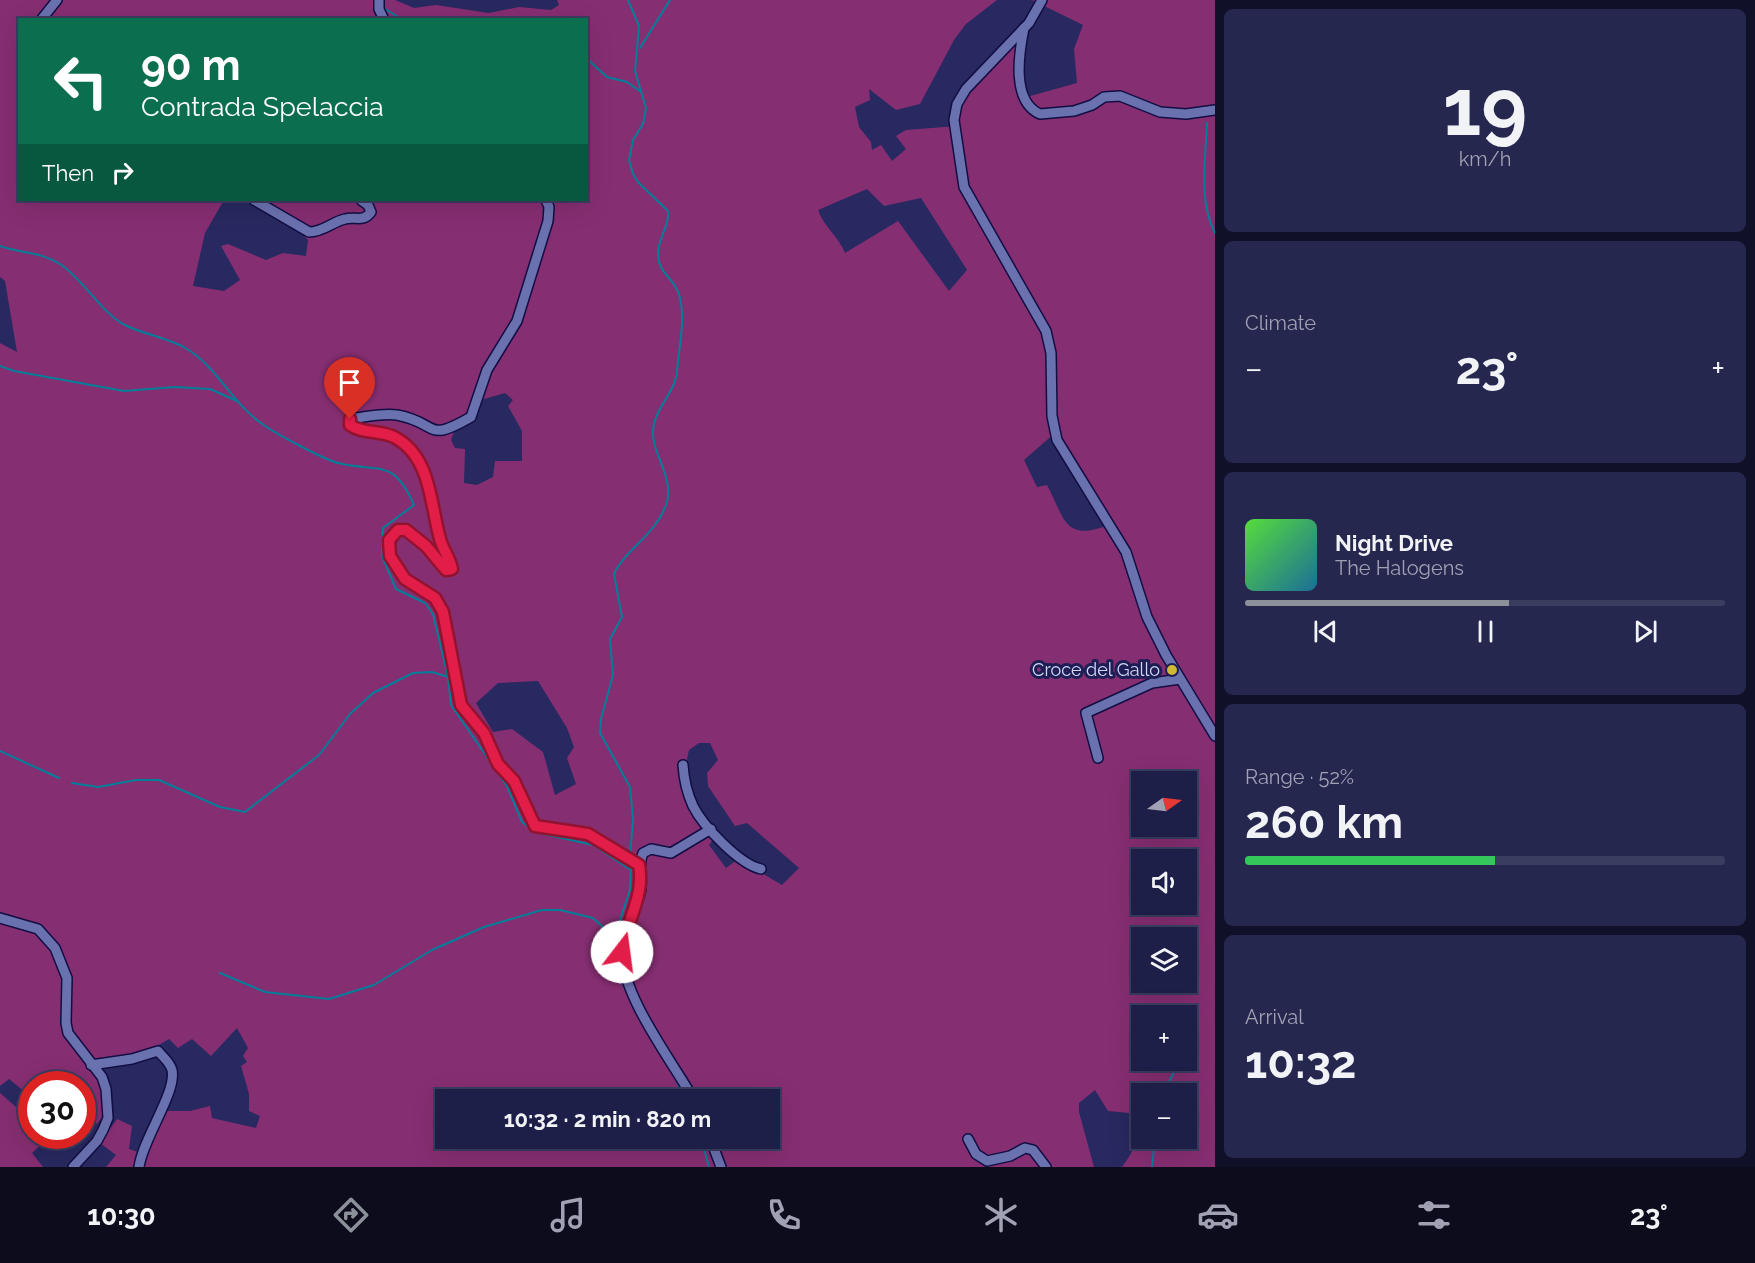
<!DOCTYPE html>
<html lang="en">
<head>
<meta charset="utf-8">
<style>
	:root { --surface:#1d1f48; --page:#25274f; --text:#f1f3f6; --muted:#a0a2b4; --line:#3b3d60; --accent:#8c9099 }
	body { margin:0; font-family:Raleway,sans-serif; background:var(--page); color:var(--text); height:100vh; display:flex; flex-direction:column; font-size:22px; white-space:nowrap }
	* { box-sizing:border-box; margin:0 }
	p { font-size:20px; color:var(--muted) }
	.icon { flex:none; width:33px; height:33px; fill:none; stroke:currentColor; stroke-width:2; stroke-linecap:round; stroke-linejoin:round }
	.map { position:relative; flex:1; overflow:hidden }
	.panel { display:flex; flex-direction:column; gap:9px; padding:9px; background:#101128; width:540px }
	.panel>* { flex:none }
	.guide { position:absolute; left:18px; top:18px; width:570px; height:183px; border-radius:0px; box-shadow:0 6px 24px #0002,0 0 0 2px var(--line); background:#0b6e4f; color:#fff; overflow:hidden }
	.needle { width:39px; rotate:76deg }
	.tools { position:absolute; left:1131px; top:771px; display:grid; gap:12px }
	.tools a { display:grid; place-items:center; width:66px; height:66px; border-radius:0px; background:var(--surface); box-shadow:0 6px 24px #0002,0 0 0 2px var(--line); font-size:30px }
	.speed { position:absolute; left:18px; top:1071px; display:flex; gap:12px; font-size:30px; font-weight:700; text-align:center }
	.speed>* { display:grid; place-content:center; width:78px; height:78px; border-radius:50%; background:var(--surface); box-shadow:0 6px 24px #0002,0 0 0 2px var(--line); line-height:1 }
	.speed .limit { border:9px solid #d22; background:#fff; color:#111 }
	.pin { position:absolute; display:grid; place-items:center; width:51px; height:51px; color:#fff; margin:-62px -26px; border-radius:50% 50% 50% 0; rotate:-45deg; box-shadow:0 0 6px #0007 }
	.pin .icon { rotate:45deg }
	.me { position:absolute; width:66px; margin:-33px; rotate:15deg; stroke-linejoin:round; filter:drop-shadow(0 0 4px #0008) }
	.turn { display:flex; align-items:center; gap:21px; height:126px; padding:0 24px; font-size:27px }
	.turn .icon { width:78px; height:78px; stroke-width:2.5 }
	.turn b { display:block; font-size:42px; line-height:51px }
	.then { display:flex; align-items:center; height:57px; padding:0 24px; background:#0003; gap:12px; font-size:22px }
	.big { font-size:45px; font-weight:700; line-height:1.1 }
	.panel .card { flex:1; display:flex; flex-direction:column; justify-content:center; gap:9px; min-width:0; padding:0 21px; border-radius:9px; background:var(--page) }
	.panel .dial { align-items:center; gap:0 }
	.dial b { font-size:78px; line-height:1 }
	.song { display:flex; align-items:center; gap:18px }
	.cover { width:72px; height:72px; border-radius:9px; background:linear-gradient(135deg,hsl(110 70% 55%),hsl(200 70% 35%)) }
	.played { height:6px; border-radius:3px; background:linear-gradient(90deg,var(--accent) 55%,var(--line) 55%) }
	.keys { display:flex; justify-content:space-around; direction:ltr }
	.heat { display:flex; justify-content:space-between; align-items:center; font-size:33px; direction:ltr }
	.charge { height:9px; border-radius:4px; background:linear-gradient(90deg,#34c759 52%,var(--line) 0) }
	.trip { position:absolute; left:435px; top:1089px; width:345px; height:60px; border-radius:0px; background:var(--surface); box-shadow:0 6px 24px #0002,0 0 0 2px var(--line); font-weight:700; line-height:60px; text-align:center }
	.tab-bar { display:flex; height:96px; justify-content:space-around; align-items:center; background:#0c0c1d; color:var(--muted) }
	.tab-bar .icon { width:42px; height:42px }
	.tab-bar .current { color:var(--accent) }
	.tab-bar b { font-size:27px; color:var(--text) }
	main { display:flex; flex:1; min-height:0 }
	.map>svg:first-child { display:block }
	.green { fill:#862e72; fill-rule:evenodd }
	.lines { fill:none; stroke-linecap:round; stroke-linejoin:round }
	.stream { stroke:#007f99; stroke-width:2 }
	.minor-casing { stroke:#120e43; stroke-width:12 }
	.minor { stroke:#6a71af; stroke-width:9 }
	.route-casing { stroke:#92132f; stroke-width:15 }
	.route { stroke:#e11d48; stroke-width:10 }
	.poi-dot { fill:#d0b837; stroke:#1e1e54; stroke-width:2 }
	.labels { text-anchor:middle; stroke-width:6; stroke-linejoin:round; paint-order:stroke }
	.poi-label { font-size:18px; fill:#d2d8fa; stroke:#1e1e54; text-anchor:end }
</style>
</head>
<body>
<main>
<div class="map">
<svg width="1215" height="1167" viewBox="0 0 1215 1167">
	<rect width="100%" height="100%" fill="#272960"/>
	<!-- green -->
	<g class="green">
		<path d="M0,0H395L414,8L436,5L489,13L519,7L551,10L559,5L557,0H997L966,24L954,40L920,104L896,110L869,89L870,100L855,107L859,127L871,142L872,150L881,145L892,161L906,149L896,136L906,130L957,126L963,93L1008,45L1019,44L1023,98L1077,83L1074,49L1083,25L1032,0H1215V1167H1122C1139,1144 1137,1140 1129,1113L1108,1111L1095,1090L1079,1103V1112L1094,1167H106L116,1155L100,1143L117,1119L132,1126L129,1149L147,1155L166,1111H190L210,1106L212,1118L256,1128L260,1116L249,1111V1094L241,1066L247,1062L243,1056L248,1048L237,1028L211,1056L192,1039L178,1048L169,1039L130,1062L92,1068L112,1103L97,1124L83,1113L82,1084H32L31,1097L9,1079L0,1086V343L17,352L5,281L0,277ZM20,20H586V200H240L250,202L301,233L308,240L306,256L283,253L266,260L228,244L221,246L240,280L224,291L193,286L205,233L224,200H20ZM867,189L884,206L921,198L967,270L949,291L898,221L845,253C839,237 824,227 818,210ZM505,393L513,400L508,406L522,431V461H495L493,477L477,485L464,483L465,449L455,448L451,440L457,423L477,401ZM1056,432L1109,525C1064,542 1065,519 1047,485L1037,487L1024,460ZM538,681L567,728L574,747L567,758L576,784L555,795L543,752L512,729L493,732L476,703L498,683ZM699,743H710L718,760L707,773L708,786L735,826L747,823L799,868L782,885L738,859L726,868L709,845L715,837C696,804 679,790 689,750ZM1142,782H1186V826H1142ZM1142,860H1186V904H1142ZM1142,938H1186V982H1142ZM1142,1016H1186V1060H1142ZM1142,1094H1186V1138H1142ZM446,1100H770V1138H446Z"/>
		<polygon points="0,1093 31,1120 32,1136 50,1136 32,1153 43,1167 0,1167"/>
	</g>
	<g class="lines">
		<!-- stream -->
		<g class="stream">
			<path d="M628,0L639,26L635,71L646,108L643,124L633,140L629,160L633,174L638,182L668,211C670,226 657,240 658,255C658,272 674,279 679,294C686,318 679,347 677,371C676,393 651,411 653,435C654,457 675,480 666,505C656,534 624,551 614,574L622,617L610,639L613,675L601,719L600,733L630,787L633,819L630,857"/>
			<polyline points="382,7 403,20"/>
			<polyline points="640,48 670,0"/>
			<polyline points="586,58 607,77 627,82 641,92"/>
			<path d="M1207,123C1206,157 1198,201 1215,233"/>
			<path d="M0,246C22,254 39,251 60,264C84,280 99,310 123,324C143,335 168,337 187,349C217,367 232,403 261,423C274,433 323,459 338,463C379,473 393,457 414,505L383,528L382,556L396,589L425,603L433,614L448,677L451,705L507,786L522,822L535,832L593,845L631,870"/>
			<polyline points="0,366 14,371 124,391 175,387 210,389 237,401"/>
			<polyline points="0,751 59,778"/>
			<polyline points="72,783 98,787 136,780 159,780 220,807 245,812 319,755 350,714 373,693 413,673 432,672 448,677"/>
			<polyline points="220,973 265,992 329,999 374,985 432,950 484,927 542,910 560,910 593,918 614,937"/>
			<polyline points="630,998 618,975 613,952 615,935 630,890 631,863"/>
			<polyline points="1186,1052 1188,1050"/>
			<polyline points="674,1076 686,1100"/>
			<polyline points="1163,1094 1180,1060"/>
			<polyline points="701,1138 709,1167"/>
			<polyline points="1152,1167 1155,1138"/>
		</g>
		<defs>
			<g id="minor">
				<polyline points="379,0 379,9 384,20"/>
				<polyline points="1042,0 1029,23 966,89 957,104 954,120 964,187 1046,331 1051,353 1052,416 1057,440 1126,552 1147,617 1166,655 1215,736"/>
				<polyline points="41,20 57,0"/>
				<path d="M1024,28C1019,53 1011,101 1040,114L1074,111L1092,105L1104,97L1120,96L1160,112L1186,114L1215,110"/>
				<path d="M254,200L309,232C323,232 332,222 345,219C355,216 363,223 371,212L368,205L361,200"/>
				<path d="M546,200L549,207L548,221L517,321L487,370L471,417C424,444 440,423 397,415C383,413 364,417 350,419V425C362,434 380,430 394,437C431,456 430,503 440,539C443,550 450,558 452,569L446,570L426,546L406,529L398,530L389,541L390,556L405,579L435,598L443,612L461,705L484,733L498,764L514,781L535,826L588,834L639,865"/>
				<polyline points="1098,758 1086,713 1152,683 1180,679"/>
				<path d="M683,765C684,780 687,793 693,806C703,826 739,864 761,869"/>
				<polyline points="0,918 38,929 55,948 67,978 66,1023 68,1033 102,1077 106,1089 108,1118 103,1130 97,1141 73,1167"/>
				<path d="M91,1065L132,1059L158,1051C163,1057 170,1062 172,1070C177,1092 143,1138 139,1167"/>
				<path d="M694,1100C672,1061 621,995 622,951C623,931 634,913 640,894C644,880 637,866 643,853L651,849L671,853L711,829"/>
				<polyline points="710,1138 721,1167"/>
				<polyline points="968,1139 976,1154 987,1161 1010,1156 1025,1148 1033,1150 1046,1167"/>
			</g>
		</defs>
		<!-- minor casing -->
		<use href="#minor" class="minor-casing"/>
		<!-- minor -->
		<use href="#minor" class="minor"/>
	</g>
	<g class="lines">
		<defs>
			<path id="route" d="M350,419V425C362,434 380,430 394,437C431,456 430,503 440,539C443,550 450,558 452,569L446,570L426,546L406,530H398L389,540L390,556L405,579L435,598L443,612L461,705L484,733L498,764L514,781L535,826L588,834L639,865C645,896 626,921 622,952"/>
		</defs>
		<!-- route casing -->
		<use href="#route" class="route-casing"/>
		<!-- route -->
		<use href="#route" class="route"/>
	</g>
	<!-- markers -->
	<circle class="poi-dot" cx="1172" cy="670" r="6"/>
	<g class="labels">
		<!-- poi labels -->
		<g class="poi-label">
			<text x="1160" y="676">Croce del Gallo</text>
		</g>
	</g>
</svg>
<div class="tools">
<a><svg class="needle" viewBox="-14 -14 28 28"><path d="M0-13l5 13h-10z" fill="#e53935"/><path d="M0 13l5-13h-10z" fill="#a0a2b4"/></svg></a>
<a><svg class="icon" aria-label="sound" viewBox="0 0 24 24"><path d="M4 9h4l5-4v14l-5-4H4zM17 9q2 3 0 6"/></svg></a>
<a><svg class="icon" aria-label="layers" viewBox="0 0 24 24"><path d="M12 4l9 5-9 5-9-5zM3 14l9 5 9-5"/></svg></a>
<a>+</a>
<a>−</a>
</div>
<div class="speed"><div class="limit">30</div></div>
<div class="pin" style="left:350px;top:419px;background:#d93025"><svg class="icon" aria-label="arrive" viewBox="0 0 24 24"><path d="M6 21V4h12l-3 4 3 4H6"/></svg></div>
<svg class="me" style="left:622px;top:952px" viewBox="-20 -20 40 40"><circle r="19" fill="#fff"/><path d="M0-13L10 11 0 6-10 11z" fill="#e11d48"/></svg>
<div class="trip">10:32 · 2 min · 820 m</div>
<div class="guide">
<div class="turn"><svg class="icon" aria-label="left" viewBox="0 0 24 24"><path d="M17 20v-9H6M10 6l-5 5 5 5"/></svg><div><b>90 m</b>Contrada Spelaccia</div></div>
<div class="then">Then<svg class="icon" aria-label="right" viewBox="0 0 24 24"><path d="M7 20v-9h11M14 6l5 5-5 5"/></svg></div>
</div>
</div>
<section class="panel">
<div class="card dial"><b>19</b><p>km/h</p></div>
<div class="card"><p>Climate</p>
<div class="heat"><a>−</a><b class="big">23°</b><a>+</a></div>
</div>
<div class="card">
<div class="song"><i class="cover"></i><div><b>Night Drive</b><p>The Halogens</p></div></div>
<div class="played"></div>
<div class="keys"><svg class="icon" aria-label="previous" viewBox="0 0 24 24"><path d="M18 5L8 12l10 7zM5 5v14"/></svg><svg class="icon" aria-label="pause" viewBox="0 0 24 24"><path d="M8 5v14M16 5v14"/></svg><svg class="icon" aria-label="next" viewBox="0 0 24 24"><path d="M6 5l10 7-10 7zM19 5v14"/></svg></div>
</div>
<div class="card"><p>Range · 52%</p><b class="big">260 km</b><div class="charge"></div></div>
<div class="card"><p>Arrival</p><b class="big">10:32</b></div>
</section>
</main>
<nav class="tab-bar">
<b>10:30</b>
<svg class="icon current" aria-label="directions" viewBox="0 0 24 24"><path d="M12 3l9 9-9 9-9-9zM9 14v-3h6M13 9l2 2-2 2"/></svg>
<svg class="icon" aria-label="music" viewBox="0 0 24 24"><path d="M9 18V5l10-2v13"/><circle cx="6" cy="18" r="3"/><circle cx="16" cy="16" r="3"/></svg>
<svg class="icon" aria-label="phone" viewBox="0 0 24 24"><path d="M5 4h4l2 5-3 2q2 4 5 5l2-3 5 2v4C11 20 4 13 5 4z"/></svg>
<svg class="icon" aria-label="climate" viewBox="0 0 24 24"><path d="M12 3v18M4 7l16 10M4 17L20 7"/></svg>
<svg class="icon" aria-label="car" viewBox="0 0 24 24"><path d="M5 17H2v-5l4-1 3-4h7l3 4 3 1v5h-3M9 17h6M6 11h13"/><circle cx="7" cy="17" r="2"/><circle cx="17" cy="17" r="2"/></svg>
<svg class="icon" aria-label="filters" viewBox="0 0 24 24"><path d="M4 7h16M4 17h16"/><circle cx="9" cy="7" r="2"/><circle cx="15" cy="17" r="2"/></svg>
<b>23°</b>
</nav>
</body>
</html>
